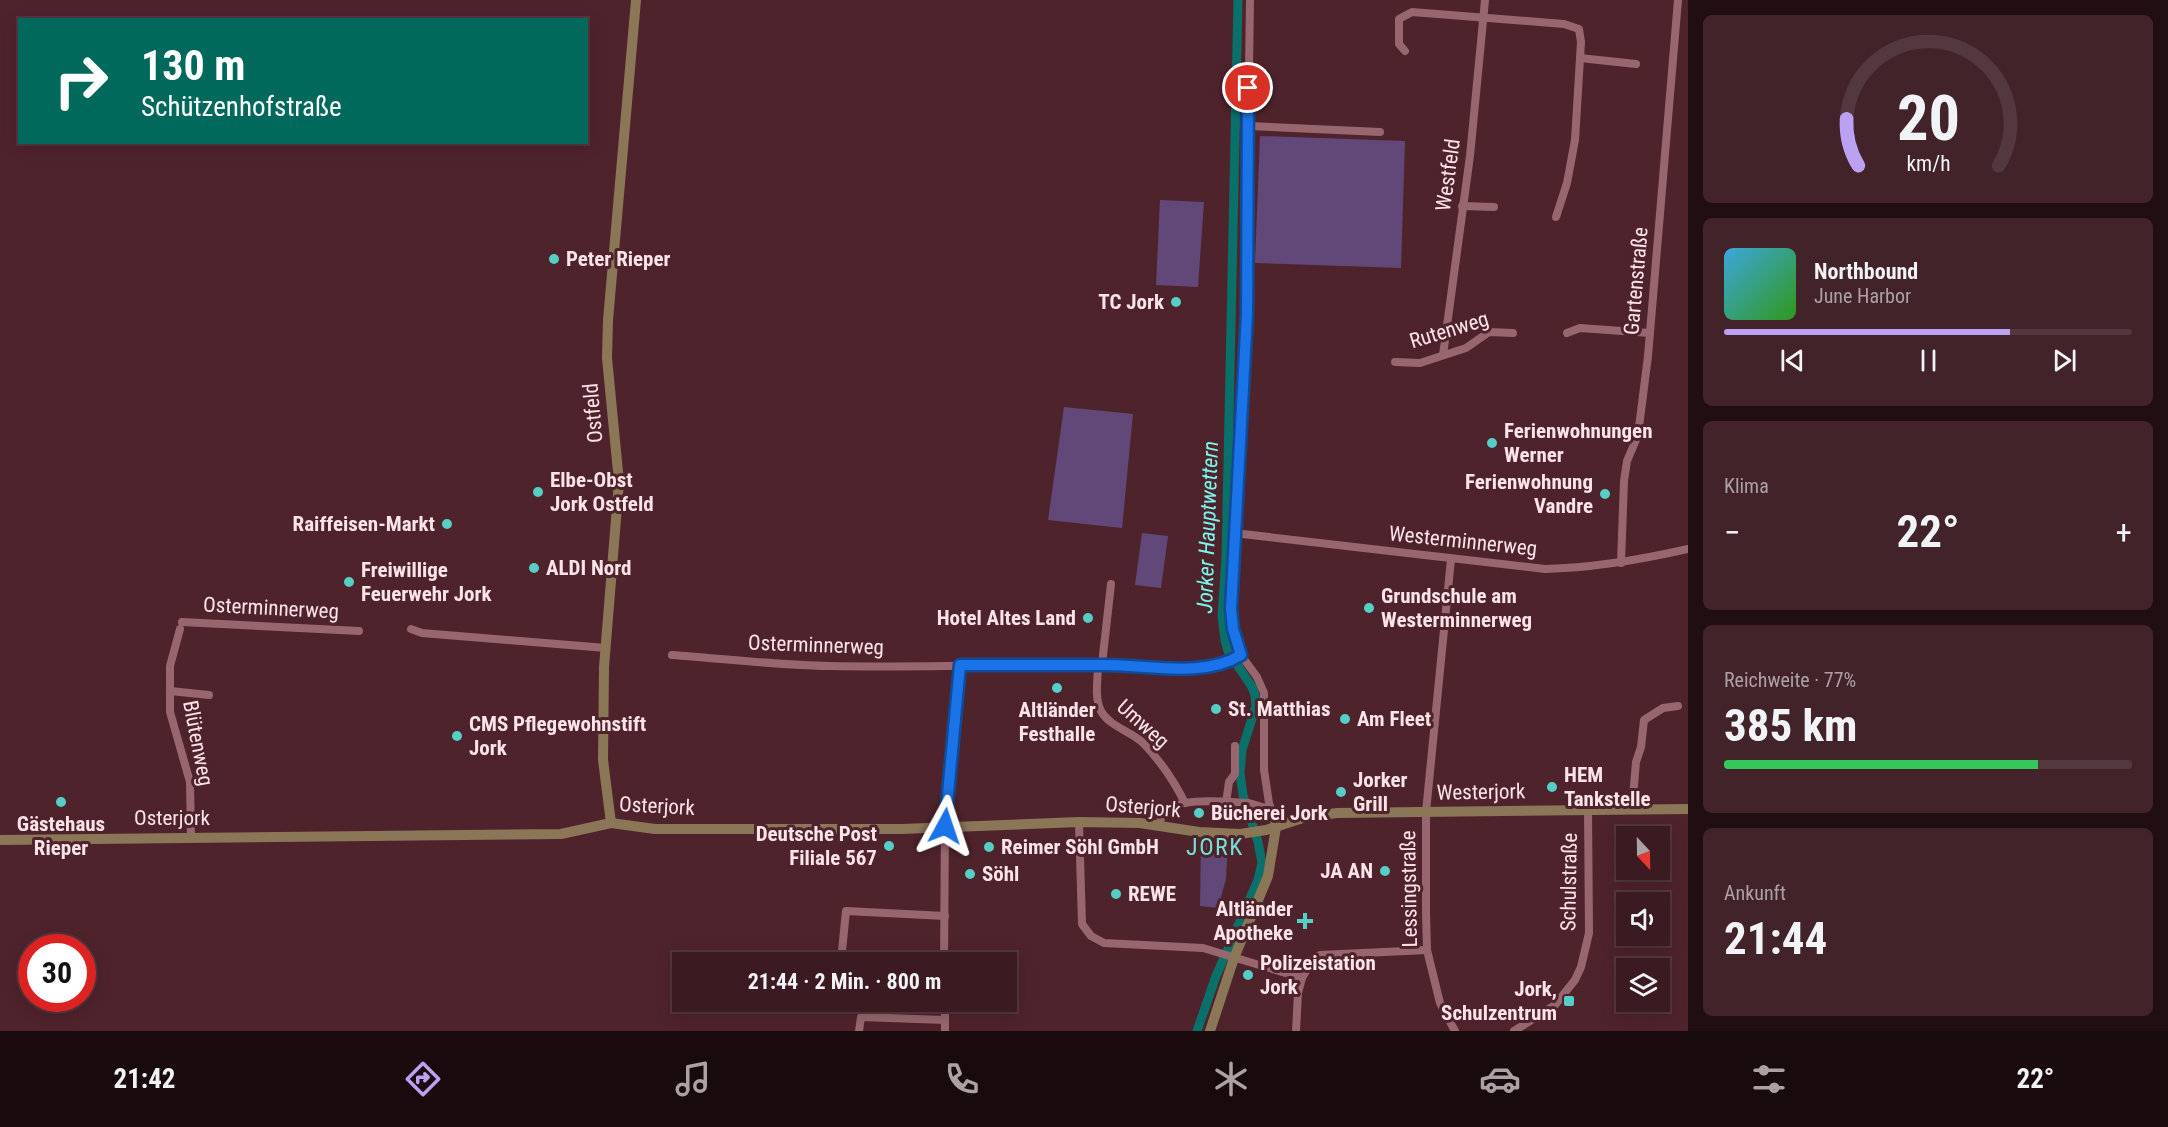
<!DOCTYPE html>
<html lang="de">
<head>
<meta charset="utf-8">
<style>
	:root { --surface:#3b1a21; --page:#42232a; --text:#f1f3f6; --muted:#aca1a5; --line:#54383f; --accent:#bca0f2 }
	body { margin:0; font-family:"Roboto Condensed",sans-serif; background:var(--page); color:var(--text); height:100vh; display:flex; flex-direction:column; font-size:22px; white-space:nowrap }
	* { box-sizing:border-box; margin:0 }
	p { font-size:20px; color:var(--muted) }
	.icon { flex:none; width:33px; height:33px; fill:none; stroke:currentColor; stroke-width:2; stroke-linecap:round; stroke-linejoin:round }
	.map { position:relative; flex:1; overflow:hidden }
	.details { display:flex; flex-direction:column; gap:15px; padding:15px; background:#200e12; width:480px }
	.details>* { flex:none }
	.hud { position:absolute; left:18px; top:18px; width:570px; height:126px; border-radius:0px; box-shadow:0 3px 15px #0003,0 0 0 2px var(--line); background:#00695c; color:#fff; overflow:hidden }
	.needle { width:39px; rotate:158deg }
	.controls { position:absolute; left:1616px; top:826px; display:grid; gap:12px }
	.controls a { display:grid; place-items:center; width:54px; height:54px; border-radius:0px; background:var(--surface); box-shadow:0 3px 15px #0003,0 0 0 2px var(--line); font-size:30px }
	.speed { position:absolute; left:18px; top:934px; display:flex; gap:12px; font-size:30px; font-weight:700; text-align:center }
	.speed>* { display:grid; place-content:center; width:78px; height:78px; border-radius:50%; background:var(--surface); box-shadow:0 3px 15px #0003,0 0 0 2px var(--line); line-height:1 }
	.speed .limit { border:9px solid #d22; background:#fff; color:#111 }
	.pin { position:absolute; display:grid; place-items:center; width:51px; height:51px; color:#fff; margin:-26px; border:3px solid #fff; border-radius:50%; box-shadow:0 2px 6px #0007 }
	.me { position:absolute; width:66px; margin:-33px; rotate:5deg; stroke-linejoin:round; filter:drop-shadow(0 0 4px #0008) }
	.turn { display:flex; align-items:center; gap:21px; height:126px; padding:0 24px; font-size:27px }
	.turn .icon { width:78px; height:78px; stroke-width:2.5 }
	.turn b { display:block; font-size:42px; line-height:51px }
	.big { font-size:45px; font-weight:700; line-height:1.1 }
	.details .widget { flex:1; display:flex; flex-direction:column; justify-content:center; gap:9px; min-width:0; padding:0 21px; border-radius:9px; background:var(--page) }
	.details .dial { align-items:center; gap:0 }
	.dial svg { height:156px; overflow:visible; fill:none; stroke:var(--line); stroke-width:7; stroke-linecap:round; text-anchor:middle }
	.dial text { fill:var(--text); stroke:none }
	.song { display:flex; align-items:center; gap:18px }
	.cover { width:72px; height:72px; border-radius:9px; background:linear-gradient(135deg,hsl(200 70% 55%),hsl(110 70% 35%)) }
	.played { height:6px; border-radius:3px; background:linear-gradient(90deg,var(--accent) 70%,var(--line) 70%) }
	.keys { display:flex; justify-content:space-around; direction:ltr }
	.heat { display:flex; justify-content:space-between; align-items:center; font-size:33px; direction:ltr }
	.charge { height:9px; border-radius:4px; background:linear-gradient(90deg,#34c759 77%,var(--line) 0) }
	.trip { position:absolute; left:672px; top:952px; width:345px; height:60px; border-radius:0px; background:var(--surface); box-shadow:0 3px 15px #0003,0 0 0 2px var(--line); font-weight:700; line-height:60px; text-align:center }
	.menu { display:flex; height:96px; justify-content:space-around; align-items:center; background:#180a0d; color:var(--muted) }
	.menu .icon { width:42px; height:42px }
	.menu .current { color:var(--accent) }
	.menu b { font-size:27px; color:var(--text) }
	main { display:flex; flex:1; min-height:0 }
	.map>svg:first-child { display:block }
	.green { fill:#624878 }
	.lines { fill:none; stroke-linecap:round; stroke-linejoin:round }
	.canal { stroke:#0a706a; stroke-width:9 }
	.street { stroke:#98666e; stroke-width:8 }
	.secondary { stroke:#8b7657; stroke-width:10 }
	.route-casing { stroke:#114b97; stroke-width:15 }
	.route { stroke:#1a73e8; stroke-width:10 }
	.poi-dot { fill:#55cec5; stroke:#4f232c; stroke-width:2 }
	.labels { text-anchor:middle; stroke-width:6; stroke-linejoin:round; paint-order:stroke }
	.street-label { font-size:21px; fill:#fbe4e7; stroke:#4f232c }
	.poi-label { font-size:21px; font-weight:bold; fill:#fbe4e7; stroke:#4f232c; text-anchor:start }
	.water-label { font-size:22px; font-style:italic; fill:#7af7ed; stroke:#4f232c }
	.quarter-label { font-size:24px; letter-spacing:1.5px; fill:#74dfd6; stroke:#4f232c }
</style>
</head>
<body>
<main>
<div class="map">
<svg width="1688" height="1031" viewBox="0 0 1688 1031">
	<rect width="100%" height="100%" fill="#4f232c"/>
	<!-- green -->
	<g class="green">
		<polygon points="1260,136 1405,141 1401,268 1255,263"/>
		<polygon points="1160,200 1204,202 1198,287 1156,285"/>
		<polygon points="1064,407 1133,414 1122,528 1048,520"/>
		<polygon points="1142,533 1168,536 1161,588 1135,585"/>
		<polygon points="1201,841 1228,841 1226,879 1218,908 1200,906"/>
	</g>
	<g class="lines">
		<!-- canal -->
		<polyline class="canal" points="1197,1031 1216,976 1258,880 1262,863 1258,842 1243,795 1240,773 1242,750 1256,706 1255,695 1252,687 1228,651 1225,640 1222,616 1226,556 1238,0"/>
		<!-- street -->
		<g class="street">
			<polyline points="1250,0 1246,276 1247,313 1231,609 1236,643 1241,655 1257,677 1264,693 1264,770 1269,803 1276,827"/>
			<polyline points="1405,51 1399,44 1399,19 1412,12 1564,24 1579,29 1581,42 1575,140 1567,183 1556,217"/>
			<polyline points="1580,58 1636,64"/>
			<polyline points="1248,126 1380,132"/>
			<polyline points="1462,206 1494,207"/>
			<polyline points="1567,333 1580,328 1650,333"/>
			<polyline points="1443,355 1470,156 1485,0"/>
			<polyline points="1395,362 1420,363 1466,348 1489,332 1513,333"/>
			<path d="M1234,533L1545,569C1595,568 1640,560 1688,549"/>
			<polyline points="1451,559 1426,812 1426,912 1427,950 1440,1003 1455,1031"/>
			<polyline points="1621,563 1624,481 1627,461 1638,435 1648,356 1678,0"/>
			<polyline points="182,622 359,631"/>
			<polyline points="180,629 170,666 170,712 190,782 191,838"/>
			<polyline points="411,629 422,633 606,648"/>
			<path d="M672,655C725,659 777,665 830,666C921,668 1012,664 1103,664C1146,664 1203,679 1241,655"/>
			<polyline points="1102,664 1111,584"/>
			<path d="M1098,665C1098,679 1094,698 1101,711C1109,726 1130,731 1142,742C1159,759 1174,781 1185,803"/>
			<polyline points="170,691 209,695"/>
			<polyline points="1226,803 1229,782 1235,774 1235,746"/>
			<polyline points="1632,809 1636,762 1641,747 1644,720 1663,708 1678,706"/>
			<polyline points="1079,822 1082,924 1091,936 1104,943 1203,948 1302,978 1298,993 1296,1031"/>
			<path d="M1160,825C1160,822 1160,819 1162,816C1172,795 1229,802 1248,803C1256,804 1262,809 1271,808"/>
			<polyline points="908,963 841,961 846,911 945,916"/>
			<polyline points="944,963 945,826 960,665"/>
			<polyline points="1302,978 1313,959 1320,955 1427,950"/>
			<polyline points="945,1002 945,1031"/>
			<polyline points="859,1031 861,1017 945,1020"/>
			<polyline points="1514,1031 1555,1005 1575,980 1581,967 1589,933 1588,810"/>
		</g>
		<!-- secondary -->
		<g class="secondary">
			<polyline points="611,823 603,760 604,667 619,482 607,358 608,320 636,0"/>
			<polyline points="0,840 561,834 611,823 655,829 902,829 1079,822 1140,823 1199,832 1240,834 1266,830 1306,817 1337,813 1688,809"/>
			<polyline points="1210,1031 1234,958 1268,876 1276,827"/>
		</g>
	</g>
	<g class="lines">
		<defs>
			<path id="route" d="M945,826L960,665C1007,665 1054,665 1102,665C1145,664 1202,679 1241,655L1233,629L1231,609L1247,314L1248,88"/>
		</defs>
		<!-- route casing -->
		<use href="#route" class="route-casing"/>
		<!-- route -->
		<use href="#route" class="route"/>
	</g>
	<!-- markers -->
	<g class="poi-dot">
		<circle cx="554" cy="259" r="6"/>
		<circle cx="1176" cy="302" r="6"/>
		<circle cx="1492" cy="443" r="6"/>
		<circle cx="538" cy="492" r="6"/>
		<circle cx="1605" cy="494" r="6"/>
		<circle cx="447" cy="524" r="6"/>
		<circle cx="534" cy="568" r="6"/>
		<circle cx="349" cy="582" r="6"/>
		<circle cx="1369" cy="608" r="6"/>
		<circle cx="1088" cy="618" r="6"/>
		<circle cx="1057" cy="688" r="6"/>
		<circle cx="1216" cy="709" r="6"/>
		<circle cx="1345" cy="719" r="6"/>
		<circle cx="457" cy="736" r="6"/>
		<circle cx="1552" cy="787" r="6"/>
		<circle cx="1341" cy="792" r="6"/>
		<circle cx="61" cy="802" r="6"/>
		<circle cx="1199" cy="813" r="6"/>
		<circle cx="889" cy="846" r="6"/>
		<circle cx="989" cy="847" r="6"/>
		<circle cx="1385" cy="871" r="6"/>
		<circle cx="970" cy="874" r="6"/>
		<circle cx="1116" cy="894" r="6"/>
		<path d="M1302 912h6v6h6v6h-6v6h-6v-6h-6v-6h6z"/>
		<circle cx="1248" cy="975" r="6"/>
		<rect x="1563" y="995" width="12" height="12" rx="3"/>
	</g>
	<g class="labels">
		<!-- street labels -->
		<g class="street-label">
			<text transform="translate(1448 175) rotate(-82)" y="7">Westfeld</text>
			<text transform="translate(1636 281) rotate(-85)" y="7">Gartenstraße</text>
			<text transform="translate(1449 330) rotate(-17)" y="7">Rutenweg</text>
			<text transform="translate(593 413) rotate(-95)" y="7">Ostfeld</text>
			<text transform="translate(1463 541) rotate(6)" y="7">Westerminnerweg</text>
			<text transform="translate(271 608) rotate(3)" y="7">Osterminnerweg</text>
			<text transform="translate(816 645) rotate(2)" y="7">Osterminnerweg</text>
			<text transform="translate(1143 724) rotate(42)" y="7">Umweg</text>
			<text transform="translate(198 743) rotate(79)" y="7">Blütenweg</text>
			<text transform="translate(1481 792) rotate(-1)" y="7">Westerjork</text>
			<text transform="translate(657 806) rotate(3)" y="7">Osterjork</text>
			<text transform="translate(1143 807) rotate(5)" y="7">Osterjork</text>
			<text x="172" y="825">Osterjork</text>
			<text transform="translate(1569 882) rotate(-89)" y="7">Schulstraße</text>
			<text transform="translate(1409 889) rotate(-91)" y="7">Lessingstraße</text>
		</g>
		<!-- poi labels -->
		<g class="poi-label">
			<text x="566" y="266">Peter Rieper</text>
			<text x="1164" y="309" text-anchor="end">TC Jork</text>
			<text x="1504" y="438">Ferienwohnungen<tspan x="1504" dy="24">Werner</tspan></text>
			<text x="550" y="487">Elbe-Obst<tspan x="550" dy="24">Jork Ostfeld</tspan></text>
			<text x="1593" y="489" text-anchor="end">Ferienwohnung<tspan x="1593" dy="24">Vandre</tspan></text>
			<text x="435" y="531" text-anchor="end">Raiffeisen-Markt</text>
			<text x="546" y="575">ALDI Nord</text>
			<text x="361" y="577">Freiwillige<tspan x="361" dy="24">Feuerwehr Jork</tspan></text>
			<text x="1381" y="603">Grundschule am<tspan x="1381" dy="24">Westerminnerweg</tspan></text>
			<text x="1076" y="625" text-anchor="end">Hotel Altes Land</text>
			<text x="1228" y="716">St. Matthias</text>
			<text x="1057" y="717" text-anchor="middle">Altländer<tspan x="1057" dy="24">Festhalle</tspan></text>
			<text x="1357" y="726">Am Fleet</text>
			<text x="469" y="731">CMS Pflegewohnstift<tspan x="469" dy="24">Jork</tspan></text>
			<text x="1564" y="782">HEM<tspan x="1564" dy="24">Tankstelle</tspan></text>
			<text x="1353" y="787">Jorker<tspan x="1353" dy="24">Grill</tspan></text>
			<text x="1211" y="820">Bücherei Jork</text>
			<text x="61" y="831" text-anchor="middle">Gästehaus<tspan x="61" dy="24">Rieper</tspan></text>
			<text x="877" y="841" text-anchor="end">Deutsche Post<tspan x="877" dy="24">Filiale 567</tspan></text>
			<text x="1001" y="854">Reimer Söhl GmbH</text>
			<text x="1373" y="878" text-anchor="end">JA AN</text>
			<text x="982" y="881">Söhl</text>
			<text x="1128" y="901">REWE</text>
			<text x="1293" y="916" text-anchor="end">Altländer<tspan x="1293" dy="24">Apotheke</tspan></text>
			<text x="1260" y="970">Polizeistation<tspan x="1260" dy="24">Jork</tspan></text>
			<text x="1557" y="996" text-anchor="end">Jork,<tspan x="1557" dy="24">Schulzentrum</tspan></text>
		</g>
		<!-- water labels -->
		<g class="water-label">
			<text transform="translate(1207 527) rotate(-88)" y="8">Jorker Hauptwettern</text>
		</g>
		<!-- quarter labels -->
		<g class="quarter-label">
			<text x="1215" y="855">JORK</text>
		</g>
	</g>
</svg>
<div class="controls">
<a><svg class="needle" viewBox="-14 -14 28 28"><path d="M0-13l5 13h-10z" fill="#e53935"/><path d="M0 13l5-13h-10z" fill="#aca1a5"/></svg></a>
<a><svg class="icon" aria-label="sound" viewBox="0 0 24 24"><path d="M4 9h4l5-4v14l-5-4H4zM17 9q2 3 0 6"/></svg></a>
<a><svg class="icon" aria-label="layers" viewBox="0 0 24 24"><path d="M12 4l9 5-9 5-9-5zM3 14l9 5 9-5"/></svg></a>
</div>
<div class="speed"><div class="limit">30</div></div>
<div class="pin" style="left:1248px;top:88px;background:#d93025"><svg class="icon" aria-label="arrive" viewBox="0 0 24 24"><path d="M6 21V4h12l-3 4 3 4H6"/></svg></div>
<svg class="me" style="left:945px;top:826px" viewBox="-20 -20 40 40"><path d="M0-17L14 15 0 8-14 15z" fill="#1a73e8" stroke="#fff" stroke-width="4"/></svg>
<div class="trip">21:44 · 2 Min. · 800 m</div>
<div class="hud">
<div class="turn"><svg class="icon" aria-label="right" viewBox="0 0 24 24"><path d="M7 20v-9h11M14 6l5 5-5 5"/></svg><div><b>130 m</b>Schützenhofstraße</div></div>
</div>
</div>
<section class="details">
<div class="widget dial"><svg viewBox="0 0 100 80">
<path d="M14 69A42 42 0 1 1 86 69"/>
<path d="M14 69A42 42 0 0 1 8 45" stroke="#bca0f2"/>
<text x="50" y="56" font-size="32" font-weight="700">20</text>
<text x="50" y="72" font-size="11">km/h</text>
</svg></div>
<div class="widget">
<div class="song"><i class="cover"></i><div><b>Northbound</b><p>June Harbor</p></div></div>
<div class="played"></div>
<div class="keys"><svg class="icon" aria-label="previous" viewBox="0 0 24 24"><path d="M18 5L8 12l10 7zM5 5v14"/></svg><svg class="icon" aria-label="pause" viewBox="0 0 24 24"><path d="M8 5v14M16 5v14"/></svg><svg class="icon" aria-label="next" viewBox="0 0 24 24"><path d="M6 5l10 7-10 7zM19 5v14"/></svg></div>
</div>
<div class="widget"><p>Klima</p>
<div class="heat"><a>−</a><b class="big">22°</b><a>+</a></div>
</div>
<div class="widget"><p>Reichweite · 77%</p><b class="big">385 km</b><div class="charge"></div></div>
<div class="widget"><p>Ankunft</p><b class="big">21:44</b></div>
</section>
</main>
<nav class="menu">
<b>21:42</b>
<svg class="icon current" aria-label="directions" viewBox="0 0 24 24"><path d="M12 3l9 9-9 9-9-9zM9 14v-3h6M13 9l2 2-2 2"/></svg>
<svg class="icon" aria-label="music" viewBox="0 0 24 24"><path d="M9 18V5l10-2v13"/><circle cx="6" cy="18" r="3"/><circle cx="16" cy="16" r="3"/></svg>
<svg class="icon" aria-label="phone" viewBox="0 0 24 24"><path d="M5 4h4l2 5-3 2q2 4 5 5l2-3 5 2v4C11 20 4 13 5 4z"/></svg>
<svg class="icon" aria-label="climate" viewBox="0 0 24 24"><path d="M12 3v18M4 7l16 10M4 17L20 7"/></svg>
<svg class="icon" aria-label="car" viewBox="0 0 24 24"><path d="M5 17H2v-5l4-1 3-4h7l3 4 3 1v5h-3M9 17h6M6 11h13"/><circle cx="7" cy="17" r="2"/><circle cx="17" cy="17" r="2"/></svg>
<svg class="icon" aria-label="filters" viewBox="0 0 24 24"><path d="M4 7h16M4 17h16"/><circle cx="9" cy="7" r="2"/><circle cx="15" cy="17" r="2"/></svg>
<b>22°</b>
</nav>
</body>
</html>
